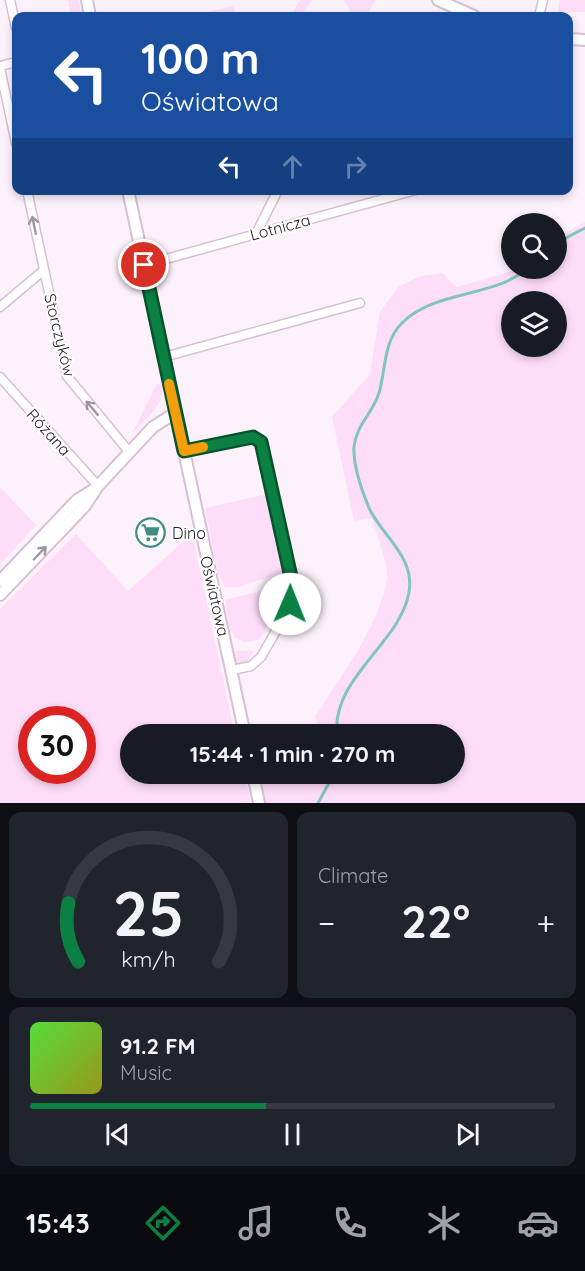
<!DOCTYPE html>
<html lang="en">
<head>
<meta charset="utf-8">
<style>
	:root { --surface:#171b24; --page:#20242c; --text:#f1f3f6; --muted:#9ea1a6; --line:#363941; --accent:#0b8043 }
	body { margin:0; font-family:Quicksand,sans-serif; background:var(--page); color:var(--text); height:100vh; display:flex; flex-direction:column; font-size:22px; white-space:nowrap }
	* { box-sizing:border-box; margin:0 }
	p { font-size:20px; color:var(--muted) }
	.icon { flex:none; width:33px; height:33px; fill:none; stroke:currentColor; stroke-width:2; stroke-linecap:round; stroke-linejoin:round }
	.map { position:relative; height:803px; overflow:hidden }
	.details { display:flex; flex-direction:column; gap:9px; padding:9px; background:#0d0f14; flex:1 }
	.details>* { flex:none }
	.guide { position:absolute; left:12px; top:12px; width:561px; height:183px; border-radius:12px; box-shadow:0 3px 9px #0003; background:#1a4fa0; color:#fff; overflow:hidden }
	.tools { position:absolute; left:501px; top:213px; display:grid; gap:12px }
	.tools a { display:grid; place-items:center; width:66px; height:66px; border-radius:50%; background:var(--surface); box-shadow:0 3px 9px #0003; font-size:30px }
	.speed { position:absolute; left:18px; top:706px; display:flex; gap:12px; font-size:30px; font-weight:700; text-align:center }
	.speed>* { display:grid; place-content:center; width:78px; height:78px; border-radius:50%; background:var(--surface); box-shadow:0 3px 9px #0003; line-height:1 }
	.speed .limit { border:9px solid #d22; background:#fff; color:#111 }
	.pin { position:absolute; display:grid; place-items:center; width:51px; height:51px; color:#fff; margin:-26px; border:3px solid #fff; border-radius:50%; box-shadow:0 2px 6px #0007 }
	.me { position:absolute; width:66px; margin:-33px; rotate:1deg; stroke-linejoin:round; filter:drop-shadow(0 0 4px #0008) }
	.turn { display:flex; align-items:center; gap:21px; height:126px; padding:0 30px; font-size:27px }
	.turn .icon { width:78px; height:78px; stroke-width:2.5 }
	.turn b { display:block; font-size:42px; line-height:51px }
	.lanes { display:flex; align-items:center; height:57px; padding:0 30px; background:#0003; justify-content:center; gap:30px; direction:ltr }
	.lanes .off { opacity:.35 }
	.big { font-size:45px; font-weight:800; line-height:1.1 }
	.details .card { flex:1; display:flex; flex-direction:column; justify-content:center; gap:9px; min-width:0; padding:0 21px; border-radius:12px; background:var(--page) }
	.details .dial { align-items:center; gap:0 }
	.dial svg { height:156px; overflow:visible; fill:none; stroke:var(--line); stroke-width:7; stroke-linecap:round; text-anchor:middle }
	.dial text { fill:var(--text); stroke:none }
	.song { display:flex; align-items:center; gap:18px }
	.cover { width:72px; height:72px; border-radius:9px; background:linear-gradient(135deg,hsl(110 70% 55%),hsl(60 70% 35%)) }
	.played { height:6px; border-radius:3px; background:linear-gradient(90deg,var(--accent) 45%,var(--line) 45%) }
	.keys { display:flex; justify-content:space-around; direction:ltr }
	.heat { display:flex; justify-content:space-between; align-items:center; font-size:33px; direction:ltr }
	.details .tiles { flex:1; display:grid; gap:9px; grid-template-columns:1fr 1fr }
	.card:last-child { grid-column:span 2 }
	.trip { position:absolute; left:120px; top:724px; width:345px; height:60px; border-radius:30px; background:var(--surface); box-shadow:0 3px 9px #0003; font-weight:800; line-height:60px; text-align:center }
	.menu { display:flex; height:96px; justify-content:space-around; align-items:center; background:#090b0e; color:var(--muted) }
	.menu .icon { width:42px; height:42px }
	.menu .on { color:var(--accent) }
	.menu b { font-size:27px; color:var(--text) }
	.map>svg:first-child { display:block }
	.green { fill:#feddf9; fill-rule:evenodd }
	.lines { fill:none; stroke-linecap:round; stroke-linejoin:round }
	.stream { stroke:#82c4be; stroke-width:3 }
	.minor-casing { stroke:#d9bfd5; stroke-width:11 }
	.tertiary-casing { stroke:#d9bfd5; stroke-width:14 }
	.minor { stroke:#fff; stroke-width:8 }
	.tertiary { stroke:#fff; stroke-width:10 }
	.oneway { stroke:#9d999d }
	.route-casing { stroke:#07532c; stroke-width:15 }
	.route { stroke:#0b8043; stroke-width:10 }
	.slow { stroke:#f59e0b; stroke-width:10 }
	.labels { text-anchor:middle; stroke-width:4.5; stroke-linejoin:round; paint-order:stroke }
	.street-label { font-size:16px; fill:#261d25; stroke:#fff }
	.poi-label { font-size:16px; fill:#261d25; stroke:#fff; text-anchor:start }
</style>
</head>
<body>
<div class="map">
<svg width="585" height="803" viewBox="0 0 585 803">
	<rect width="100%" height="100%" fill="#fdf2fc"/>
	<!-- green -->
	<g class="green">
		<polygon points="68,0 78,0 82,16 71,16"/>
		<polygon points="300,0 312,0 300,16 291,16"/>
		<polygon points="344,0 375,0 366,16 353,16"/>
		<polygon points="560,0 585,0 585,12 558,12"/>
		<polygon points="233,6 236,16 188,16"/>
		<path d="M585,222V803H266L260,774H291L299,781H306L315,774H454V735H321L315,717C339,679 382,622 387,577C388,563 376,533 372,518L354,521L332,417L370,374L380,312L398,287L420,276L442,273L457,287L519,269L556,268L557,238ZM512,302H556V346H512Z"/>
		<polygon points="157,384 163,385 161,400 154,411 132,434"/>
		<polygon points="0,487 36,525 0,565"/>
		<polygon points="267,494 285,572 238,587 225,587 218,573 205,508"/>
		<path d="M76,534L128,591L192,534L235,735H130V774H245L251,803H0V609ZM32,720H82V771H32Z"/>
		<polygon points="283,585 285,600 258,640 245,642 235,638 229,627 225,600"/>
		<polygon points="253,650 248,662 237,665 234,651"/>
	</g>
	<g class="lines">
		<!-- stream -->
		<g class="stream">
			<polyline points="556,243 585,228"/>
			<path d="M337,735C331,678 401,643 409,592C415,557 383,537 369,508C362,491 353,465 354,447C356,425 373,413 379,393C386,369 383,341 403,322C435,290 498,297 527,268"/>
			<polyline points="318,803 334,774"/>
		</g>
		<defs>
			<g id="minor">
				<polyline points="10,0 16,28"/>
				<polyline points="539,16 543,0"/>
				<polyline points="0,66 16,62"/>
				<polyline points="0,68 16,143"/>
				<polyline points="27,190 67,376 130,453"/>
				<polyline points="256,234 278,190"/>
				<polyline points="144,265 416,190"/>
				<polyline points="0,307 44,270"/>
				<polyline points="164,357 360,303"/>
				<polyline points="0,377 98,486"/>
				<polyline points="184,451 253,437 259,439 291,577 291,597 287,612 261,657 251,666 232,670"/>
			</g>
			<g id="tertiary">
				<polyline points="87,0 90,16"/>
				<polyline points="438,0 474,16"/>
				<polyline points="568,39 585,40"/>
				<polyline points="128,190 245,735"/>
				<polyline points="0,581 77,500 93,490"/>
				<polyline points="0,595 85,506 98,486 153,427 175,413"/>
				<polyline points="253,774 259,803"/>
			</g>
		</defs>
		<!-- minor casing -->
		<use href="#minor" class="minor-casing"/>
		<!-- tertiary casing -->
		<use href="#tertiary" class="tertiary-casing"/>
		<!-- minor -->
		<use href="#minor" class="minor"/>
		<!-- tertiary -->
		<use href="#tertiary" class="tertiary"/>
	</g>
	<!-- one-way arrows -->
	<defs><path id="oneway-shaft" d="M-6 0H5M1.5-3L5.5 0L1.5 3" fill="none" stroke-width="1.6" stroke-linecap="round" stroke-linejoin="round" transform="scale(1.5)"/></defs>
	<g class="oneway">
		<use href="#oneway-shaft" transform="translate(34 225) rotate(-102)"/>
		<use href="#oneway-shaft" transform="translate(92 408) rotate(-130)"/>
		<use href="#oneway-shaft" transform="translate(40 553) rotate(-46)"/>
	</g>
	<g class="lines">
		<defs>
			<polyline id="route" points="144,265 184,451 253,437 261,442 291,577 290,604"/>
		</defs>
		<!-- route casing -->
		<use href="#route" class="route-casing"/>
		<!-- route -->
		<use href="#route" class="route"/>
		<!-- slow -->
		<polyline class="slow" points="169,384 184,451 203,447"/>
	</g>
	<!-- icons -->
	<defs>
		<symbol id="supermarket-ring" viewBox="-11 -11 22 22"><circle r="9.5" fill="#fff" stroke="#438a85" stroke-width="1.5"/><path d="M-6-5.5h2.5l.6 2H6L4.5 2H-2.5L-4.4-4H-6ZM-1.5 3.2a1.3 1.3 0 1 0 .1 0ZM3 3.2a1.3 1.3 0 1 0 .1 0Z" fill="#438a85"/></symbol>
	</defs>
	<g fill-rule="evenodd">
		<use href="#supermarket-ring" x="134" y="516" width="33" height="33"/>
	</g>
	<g class="labels">
		<!-- street labels -->
		<g class="street-label">
			<text transform="translate(280 227) rotate(-15)" y="6">Lotnicza</text>
			<text transform="translate(60 335) rotate(76)" y="6">Storczyków</text>
			<text transform="translate(49 432) rotate(48)" y="6">Różana</text>
			<text transform="translate(215 596) rotate(77)" y="6">Oświatowa</text>
		</g>
		<!-- poi labels -->
		<g class="poi-label">
			<text x="172" y="539">Dino</text>
		</g>
	</g>
</svg>
<div class="tools">
<a><svg class="icon" aria-label="search" viewBox="0 0 24 24"><circle cx="10" cy="10" r="6"/><path d="M15 15l6 6"/></svg></a>
<a><svg class="icon" aria-label="layers" viewBox="0 0 24 24"><path d="M12 4l9 5-9 5-9-5zM3 14l9 5 9-5"/></svg></a>
</div>
<div class="speed"><div class="limit">30</div></div>
<div class="pin" style="left:144px;top:265px;background:#d93025"><svg class="icon" aria-label="arrive" viewBox="0 0 24 24"><path d="M6 21V4h12l-3 4 3 4H6"/></svg></div>
<svg class="me" style="left:290px;top:604px" viewBox="-20 -20 40 40"><circle r="19" fill="#fff"/><path d="M0-13L10 11 0 6-10 11z" fill="#0b8043"/></svg>
<div class="trip">15:44 · 1 min · 270 m</div>
<div class="guide">
<div class="turn"><svg class="icon" aria-label="left" viewBox="0 0 24 24"><path d="M17 20v-9H6M10 6l-5 5 5 5"/></svg><div><b>100 m</b>Oświatowa</div></div>
<div class="lanes"><svg class="icon" aria-label="left" viewBox="0 0 24 24"><path d="M17 20v-9H6M10 6l-5 5 5 5"/></svg><svg class="icon off" aria-label="ahead" viewBox="0 0 24 24"><path d="M12 20V5M6 11l6-6 6 6"/></svg><svg class="icon off" aria-label="right" viewBox="0 0 24 24"><path d="M7 20v-9h11M14 6l5 5-5 5"/></svg></div>
</div>
</div>
<section class="details">
<div class="tiles">
<div class="card dial"><svg viewBox="0 0 100 80">
<path d="M14 69A42 42 0 1 1 86 69"/>
<path d="M14 69A42 42 0 0 1 9 39" stroke="#0b8043"/>
<text x="50" y="56" font-size="32" font-weight="700">25</text>
<text x="50" y="72" font-size="11">km/h</text>
</svg></div>
<div class="card"><p>Climate</p>
<div class="heat"><a>−</a><b class="big">22°</b><a>+</a></div>
</div>
<div class="card">
<div class="song"><i class="cover"></i><div><b>91.2 FM</b><p>Music</p></div></div>
<div class="played"></div>
<div class="keys"><svg class="icon" aria-label="previous" viewBox="0 0 24 24"><path d="M18 5L8 12l10 7zM5 5v14"/></svg><svg class="icon" aria-label="pause" viewBox="0 0 24 24"><path d="M8 5v14M16 5v14"/></svg><svg class="icon" aria-label="next" viewBox="0 0 24 24"><path d="M6 5l10 7-10 7zM19 5v14"/></svg></div>
</div>
</div>
</section>
<nav class="menu">
<b>15:43</b>
<svg class="icon on" aria-label="directions" viewBox="0 0 24 24"><path d="M12 3l9 9-9 9-9-9zM9 14v-3h6M13 9l2 2-2 2"/></svg>
<svg class="icon" aria-label="music" viewBox="0 0 24 24"><path d="M9 18V5l10-2v13"/><circle cx="6" cy="18" r="3"/><circle cx="16" cy="16" r="3"/></svg>
<svg class="icon" aria-label="phone" viewBox="0 0 24 24"><path d="M5 4h4l2 5-3 2q2 4 5 5l2-3 5 2v4C11 20 4 13 5 4z"/></svg>
<svg class="icon" aria-label="climate" viewBox="0 0 24 24"><path d="M12 3v18M4 7l16 10M4 17L20 7"/></svg>
<svg class="icon" aria-label="car" viewBox="0 0 24 24"><path d="M5 17H2v-5l4-1 3-4h7l3 4 3 1v5h-3M9 17h6M6 11h13"/><circle cx="7" cy="17" r="2"/><circle cx="17" cy="17" r="2"/></svg>
</nav>
</body>
</html>
